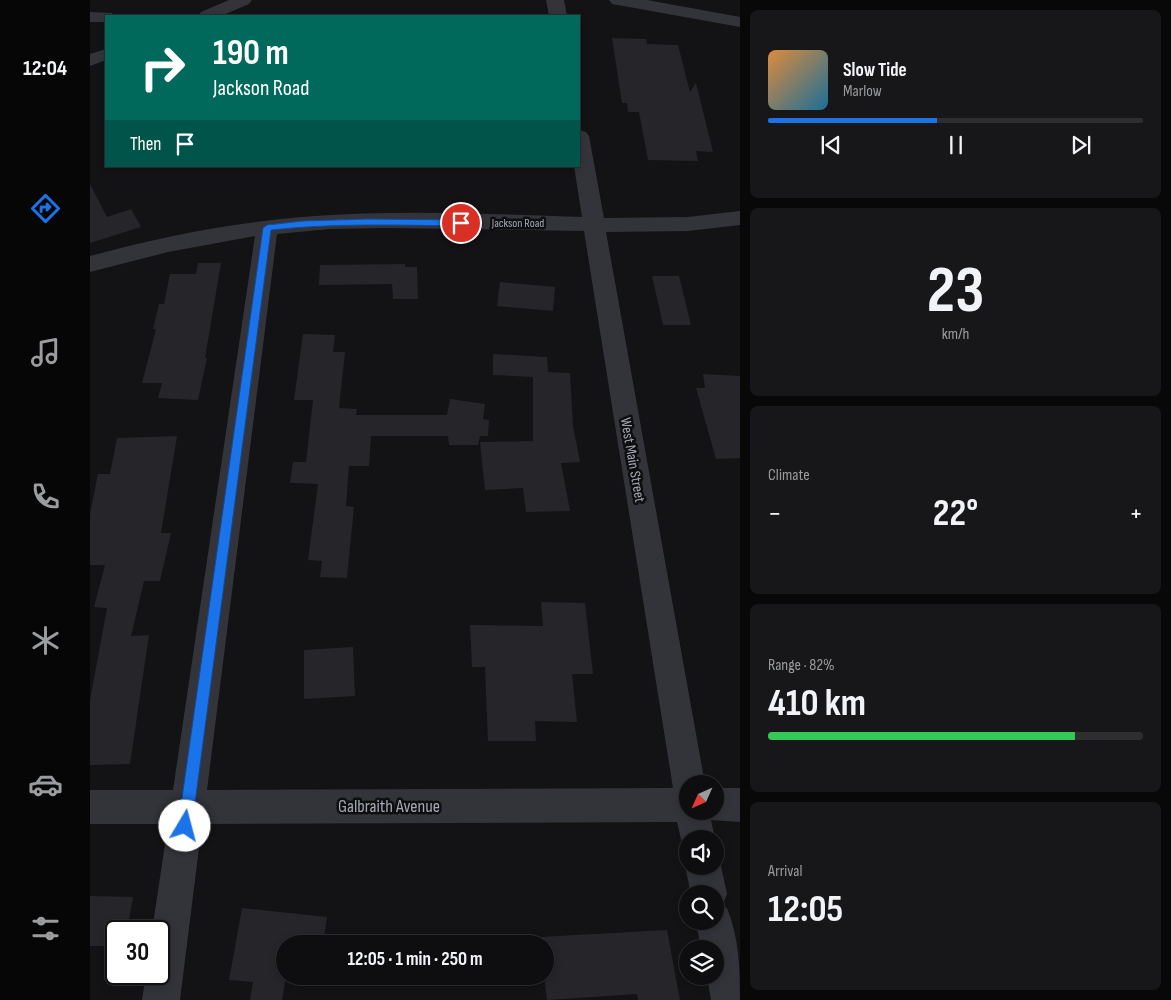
<!DOCTYPE html>
<html lang="en">
<head>
<meta charset="utf-8">
<style>
	:root { --surface:#0e0e10; --page:#171719; --text:#f1f3f6; --muted:#9b9c9f; --line:#2e2e30; --accent:#1a73e8 }
	body { margin:0; font-family:"Sofia Sans Condensed",sans-serif; background:var(--page); color:var(--text); height:100vh; display:flex; flex-direction:column; font-size:19px; white-space:nowrap }
	* { box-sizing:border-box; margin:0 }
	p { font-size:16px; color:var(--muted) }
	.icon { flex:none; width:28px; height:28px; fill:none; stroke:currentColor; stroke-width:2; stroke-linecap:round; stroke-linejoin:round }
	.map { position:relative; flex:1; overflow:hidden }
	.sheet { display:flex; flex-direction:column; gap:10px; padding:10px; background:#080809; width:431px }
	.sheet>* { flex:none }
	.guide { position:absolute; left:15px; top:15px; width:475px; height:152px; border-radius:0px; box-shadow:0 2px 8px #0003,0 0 0 1px var(--line); background:#00695c; color:#fff; overflow:hidden }
	.needle { width:32px; rotate:225deg }
	.controls { position:absolute; left:589px; top:775px; display:grid; gap:10px }
	.controls a { display:grid; place-items:center; width:45px; height:45px; border-radius:50%; background:var(--surface); box-shadow:0 2px 8px #0003,0 0 0 1px var(--line); font-size:25px }
	.speed { position:absolute; left:15px; top:920px; display:flex; gap:10px; font-size:25px; font-weight:700; text-align:center }
	.speed>* { display:grid; place-content:center; width:65px; height:65px; border-radius:50%; background:var(--surface); box-shadow:0 2px 8px #0003,0 0 0 1px var(--line); line-height:1 }
	.speed .limit { border:2px solid #111; border-radius:8px; background:#fff; color:#111 }
	.pin { position:absolute; display:grid; place-items:center; width:42px; height:42px; color:#fff; margin:-21px; border:2px solid #fff; border-radius:50%; box-shadow:0 1px 5px #0007 }
	.me { position:absolute; width:55px; margin:-28px; rotate:8deg; stroke-linejoin:round; filter:drop-shadow(0 0 4px #0008) }
	.turn { display:flex; align-items:center; gap:18px; height:105px; padding:0 25px; font-size:22px }
	.turn .icon { width:65px; height:65px; stroke-width:2.5 }
	.turn b { display:block; font-size:35px; line-height:42px }
	.then { display:flex; align-items:center; height:48px; padding:0 25px; background:#0003; gap:10px; font-size:19px }
	.big { font-size:38px; font-weight:700; line-height:1.1 }
	.sheet .widget { flex:1; display:flex; flex-direction:column; justify-content:center; gap:8px; min-width:0; padding:0 18px; border-radius:8px; background:var(--page) }
	.sheet .dial { align-items:center; gap:0 }
	.dial b { font-size:65px; line-height:1 }
	.song { display:flex; align-items:center; gap:15px }
	.cover { width:60px; height:60px; border-radius:8px; background:linear-gradient(135deg,hsl(30 70% 55%),hsl(200 70% 35%)) }
	.played { height:5px; border-radius:2px; background:linear-gradient(90deg,var(--accent) 45%,var(--line) 45%) }
	.keys { display:flex; justify-content:space-around; direction:ltr }
	.heat { display:flex; justify-content:space-between; align-items:center; font-size:28px; direction:ltr }
	.charge { height:8px; border-radius:4px; background:linear-gradient(90deg,#34c759 82%,var(--line) 0) }
	.trip { position:absolute; left:186px; top:935px; width:278px; height:50px; border-radius:25px; background:var(--surface); box-shadow:0 2px 8px #0003,0 0 0 1px var(--line); font-weight:700; line-height:50px; text-align:center }
	main { display:flex; flex:1; min-height:0 }
	.dock { display:flex; flex-direction:column; width:90px; justify-content:space-around; align-items:center; background:#060606; color:var(--muted) }
	.dock .icon { width:35px; height:35px }
	.dock .on { color:var(--accent) }
	.dock b { font-size:22px; color:var(--text) }
	.map>svg:first-child { display:block }
	.building { fill:#262529 }
	.lines { fill:none; stroke-linecap:round; stroke-linejoin:round }
	.minor { fill:#33343a; fill-rule:evenodd }
	.route { fill:#1a73e8; stroke:#114b97 }
	.labels { text-anchor:middle; stroke-width:5; stroke-linejoin:round; paint-order:stroke }
	.far-street-label { font-size:12px; fill:#a3a8b6; stroke:#0e0e0f }
	.street-label { font-size:15px; fill:#a3a8b6; stroke:#0e0e0f }
	.near-street-label { font-size:18px; fill:#a3a8b6; stroke:#0e0e0f }
</style>
</head>
<body>
<main>
<nav class="dock">
<b>12:04</b>
<svg class="icon on" aria-label="directions" viewBox="0 0 24 24"><path d="M12 3l9 9-9 9-9-9zM9 14v-3h6M13 9l2 2-2 2"/></svg>
<svg class="icon" aria-label="music" viewBox="0 0 24 24"><path d="M9 18V5l10-2v13"/><circle cx="6" cy="18" r="3"/><circle cx="16" cy="16" r="3"/></svg>
<svg class="icon" aria-label="phone" viewBox="0 0 24 24"><path d="M5 4h4l2 5-3 2q2 4 5 5l2-3 5 2v4C11 20 4 13 5 4z"/></svg>
<svg class="icon" aria-label="climate" viewBox="0 0 24 24"><path d="M12 3v18M4 7l16 10M4 17L20 7"/></svg>
<svg class="icon" aria-label="car" viewBox="0 0 24 24"><path d="M5 17H2v-5l4-1 3-4h7l3 4 3 1v5h-3M9 17h6M6 11h13"/><circle cx="7" cy="17" r="2"/><circle cx="17" cy="17" r="2"/></svg>
<svg class="icon" aria-label="filters" viewBox="0 0 24 24"><path d="M4 7h16M4 17h16"/><circle cx="9" cy="7" r="2"/><circle cx="15" cy="17" r="2"/></svg>
</nav>
<div class="map">
<svg width="650" height="1000" viewBox="0 0 650 1000">
	<rect width="100%" height="100%" fill="#131315"/>
	<!-- building -->
	<g class="building">
		<polygon points="522,38 556,39 557,44 588,45 600,92 606,83 623,152 606,151 608,161 558,160 549,112 538,112 537,103 532,103"/>
		<polygon points="0,184 17,217 41,209 51,227 0,243"/>
		<polygon points="108,263 131,263 115,358 117,358 108,400 68,398 72,383 52,383 66,329 63,329 69,304 74,304 80,274 106,274"/>
		<polygon points="315,264 315,267 327,267 328,299 303,299 302,284 229,285 230,265"/>
		<polygon points="562,276 589,276 601,325 573,325"/>
		<polygon points="410,282 465,287 463,311 407,306"/>
		<polygon points="213,334 245,335 243,352 255,352 249,408 267,409 266,415 357,415 360,399 395,404 393,419 399,420 398,436 390,436 388,445 359,445 358,436 281,436 279,466 259,466 256,506 264,507 257,578 230,577 232,561 218,560 228,484 200,483 203,462 216,462 223,400 204,400"/>
		<polygon points="403,354 457,357 458,372 480,373 483,426 490,462 471,463 480,511 436,512 433,488 395,490 390,442 443,441 443,377 403,375"/>
		<polygon points="613,374 650,376 650,458 626,459 606,388 615,388"/>
		<polygon points="87,436 71,533 81,533 70,581 54,581 41,636 59,635 40,764 0,765 0,700 17,608 4,607 15,565 0,565 0,514 8,474 20,474 27,438"/>
		<polygon points="451,602 495,603 503,674 482,674 487,722 445,721 446,741 398,741 395,667 382,667 380,625 453,626"/>
		<polygon points="263,647 265,696 214,699 214,650"/>
		<polygon points="0,896 43,897 37,931 26,931 26,946 0,946"/>
		<polygon points="152,908 237,917 233,944 195,944 195,976 228,976 227,981 196,977 192,1000 160,1000 163,982 139,980"/>
		<polygon points="577,930 590,1000 548,1000 547,994 457,1000 454,976 455,944 450,944 450,937"/>
	</g>
	<g class="lines">
		<!-- minor -->
		<g class="minor">
			<polygon points="139,0 162,0 159,4 131,16 108,16 111,12"/>
			<polygon points="456,0 474,0 477,16 459,16"/>
			<polygon points="519,0 557,0 650,17 650,27 528,5 522,4"/>
			<polygon points="0,12 22,13 24,16 16,16 16,22 0,22"/>
			<polygon points="16,49 16,60 0,66 0,54"/>
			<path d="M489,130L496,132L499,136L514,218L598,217L650,211V225L598,231L516,232L615,784H598V811H625V788H650V822L621,820L625,839V840L598,839V852L591,839L587,822L112,824L90,1000H52L56,974H69V931H62L78,824H0V790H83L165,236L78,252L0,272V256C69,237 140,223 212,217C305,209 399,214 492,217L484,166H489ZM297,228L494,231L583,788L117,790L187,234L240,229Z"/>
			<path d="M625,853L631,866L637,894L632,906L637,908C649,938 650,968 650,1000H621L617,976H625V949H611L606,921H625V894H601L595,866L598,861V866H625Z"/>
		</g>
	</g>
	<!-- route -->
	<path class="route" d="M276,219L371,220L376,223L371,226C308,225 244,223 181,230L102,826L100,831L95,833L90,831L88,826L173,228L177,225L213,221Z"/>
	<g class="labels">
		<!-- far-street labels -->
		<g class="far-street-label">
			<text x="428" y="227">Jackson Road</text>
		</g>
		<!-- street labels -->
		<g class="street-label">
			<text transform="translate(543 460) rotate(80)" y="5">West Main Street</text>
		</g>
		<!-- near-street labels -->
		<g class="near-street-label">
			<text x="299" y="812">Galbraith Avenue</text>
		</g>
	</g>
</svg>
<div class="controls">
<a><svg class="needle" viewBox="-14 -14 28 28"><path d="M0-13l5 13h-10z" fill="#e53935"/><path d="M0 13l5-13h-10z" fill="#9b9c9f"/></svg></a>
<a><svg class="icon" aria-label="sound" viewBox="0 0 24 24"><path d="M4 9h4l5-4v14l-5-4H4zM17 9q2 3 0 6"/></svg></a>
<a><svg class="icon" aria-label="search" viewBox="0 0 24 24"><circle cx="10" cy="10" r="6"/><path d="M15 15l6 6"/></svg></a>
<a><svg class="icon" aria-label="layers" viewBox="0 0 24 24"><path d="M12 4l9 5-9 5-9-5zM3 14l9 5 9-5"/></svg></a>
</div>
<div class="speed"><div class="limit">30</div></div>
<div class="pin" style="left:371px;top:223px;background:#d93025"><svg class="icon" aria-label="arrive" viewBox="0 0 24 24"><path d="M6 21V4h12l-3 4 3 4H6"/></svg></div>
<svg class="me" style="left:95px;top:826px" viewBox="-20 -20 40 40"><circle r="19" fill="#fff"/><path d="M0-13L10 11 0 6-10 11z" fill="#1a73e8"/></svg>
<div class="trip">12:05 · 1 min · 250 m</div>
<div class="guide">
<div class="turn"><svg class="icon" aria-label="right" viewBox="0 0 24 24"><path d="M7 20v-9h11M14 6l5 5-5 5"/></svg><div><b>190 m</b>Jackson Road</div></div>
<div class="then">Then<svg class="icon" aria-label="arrive" viewBox="0 0 24 24"><path d="M6 21V4h12l-3 4 3 4H6"/></svg></div>
</div>
</div>
<section class="sheet">
<div class="widget">
<div class="song"><i class="cover"></i><div><b>Slow Tide</b><p>Marlow</p></div></div>
<div class="played"></div>
<div class="keys"><svg class="icon" aria-label="previous" viewBox="0 0 24 24"><path d="M18 5L8 12l10 7zM5 5v14"/></svg><svg class="icon" aria-label="pause" viewBox="0 0 24 24"><path d="M8 5v14M16 5v14"/></svg><svg class="icon" aria-label="next" viewBox="0 0 24 24"><path d="M6 5l10 7-10 7zM19 5v14"/></svg></div>
</div>
<div class="widget dial"><b>23</b><p>km/h</p></div>
<div class="widget"><p>Climate</p>
<div class="heat"><a>−</a><b class="big">22°</b><a>+</a></div>
</div>
<div class="widget"><p>Range · 82%</p><b class="big">410 km</b><div class="charge"></div></div>
<div class="widget"><p>Arrival</p><b class="big">12:05</b></div>
</section>
</main>
</body>
</html>
